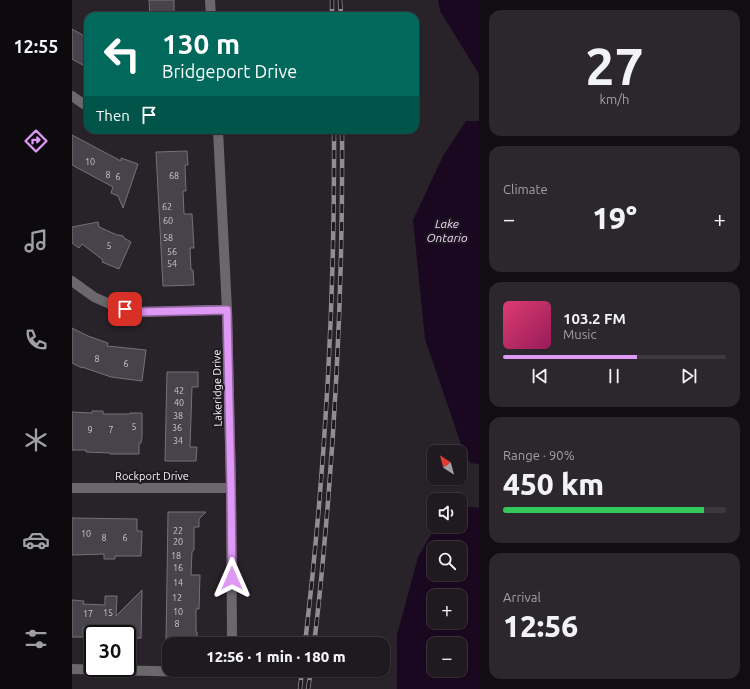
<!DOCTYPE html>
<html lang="en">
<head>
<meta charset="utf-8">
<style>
	:root { --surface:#1e1a1f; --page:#2b272c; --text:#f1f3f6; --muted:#a1a1a4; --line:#3c383d; --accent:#dd99f3 }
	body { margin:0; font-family:Ubuntu,sans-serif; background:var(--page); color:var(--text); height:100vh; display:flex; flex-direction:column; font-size:15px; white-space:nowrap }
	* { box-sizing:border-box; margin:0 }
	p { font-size:13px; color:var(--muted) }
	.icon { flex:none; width:22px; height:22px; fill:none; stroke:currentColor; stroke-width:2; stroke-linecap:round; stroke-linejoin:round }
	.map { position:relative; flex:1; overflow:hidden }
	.panel { display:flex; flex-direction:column; gap:10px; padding:10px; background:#100e11; width:271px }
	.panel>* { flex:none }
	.hud { position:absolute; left:12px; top:12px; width:335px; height:122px; border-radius:12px; box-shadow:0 1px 3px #0004,0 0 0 1px var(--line); background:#00695c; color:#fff; overflow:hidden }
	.needle { width:26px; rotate:324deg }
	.fabs { position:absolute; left:355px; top:445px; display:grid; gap:8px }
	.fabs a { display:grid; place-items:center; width:40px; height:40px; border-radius:8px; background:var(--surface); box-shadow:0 1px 3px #0004,0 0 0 1px var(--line); font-size:20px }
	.speed { position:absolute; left:12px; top:625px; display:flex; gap:8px; font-size:20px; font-weight:700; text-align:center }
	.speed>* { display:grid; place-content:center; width:52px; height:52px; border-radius:50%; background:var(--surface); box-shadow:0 1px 3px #0004,0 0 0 1px var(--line); line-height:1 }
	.speed .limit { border:2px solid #111; border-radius:6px; background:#fff; color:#111 }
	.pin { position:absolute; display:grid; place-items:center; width:34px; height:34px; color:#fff; margin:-17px; border-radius:8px; box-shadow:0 2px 6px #0006 }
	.me { position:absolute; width:44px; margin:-22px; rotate:0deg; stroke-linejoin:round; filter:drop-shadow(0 0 3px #0008) }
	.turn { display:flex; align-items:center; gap:14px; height:84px; padding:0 12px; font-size:18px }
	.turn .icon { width:52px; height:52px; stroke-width:2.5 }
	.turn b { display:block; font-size:28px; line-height:34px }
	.then { display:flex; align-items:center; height:38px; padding:0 12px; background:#0003; gap:8px; font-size:15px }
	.big { font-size:30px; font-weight:800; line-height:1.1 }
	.panel .tile { flex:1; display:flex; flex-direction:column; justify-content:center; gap:6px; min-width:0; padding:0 14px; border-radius:12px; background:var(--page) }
	.panel .dial { align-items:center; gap:0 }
	.dial b { font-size:52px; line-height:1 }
	.song { display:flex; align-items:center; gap:12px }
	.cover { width:48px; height:48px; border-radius:6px; background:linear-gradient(135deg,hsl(340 70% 55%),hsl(330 70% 35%)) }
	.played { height:4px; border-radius:2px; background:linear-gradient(90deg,var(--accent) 60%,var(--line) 60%) }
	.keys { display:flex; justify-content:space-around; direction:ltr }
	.heat { display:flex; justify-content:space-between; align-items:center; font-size:22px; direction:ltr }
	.charge { height:6px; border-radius:3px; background:linear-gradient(90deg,#34c759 90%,var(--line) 0) }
	.trip { position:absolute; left:90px; top:637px; width:228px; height:40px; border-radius:12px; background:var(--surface); box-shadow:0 1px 3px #0004,0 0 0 1px var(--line); font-weight:800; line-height:40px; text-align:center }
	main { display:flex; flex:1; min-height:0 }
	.tabs { display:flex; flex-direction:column; width:72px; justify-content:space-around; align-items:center; background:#0c0a0c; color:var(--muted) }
	.tabs .icon { width:28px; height:28px }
	.tabs .current { color:var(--accent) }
	.tabs b { font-size:18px; color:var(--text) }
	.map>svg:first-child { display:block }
	.water { fill:#1a0820; fill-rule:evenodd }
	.building { fill:#48434a; stroke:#767078 }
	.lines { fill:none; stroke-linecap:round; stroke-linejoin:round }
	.street { stroke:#6b686c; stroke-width:10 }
	.rail-casing { stroke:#918d92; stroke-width:4.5 }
	.rail { stroke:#1e1920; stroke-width:3; stroke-dasharray:9; stroke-linecap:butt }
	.route-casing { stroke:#90639e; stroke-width:10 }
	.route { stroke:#dd99f3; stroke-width:7 }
	.labels { text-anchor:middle; stroke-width:4; stroke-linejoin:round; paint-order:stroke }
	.number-label { font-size:9px; fill:#cac6cb }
	.street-label { font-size:11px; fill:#f5f2f6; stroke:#1e1920 }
	.water-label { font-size:12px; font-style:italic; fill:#f2d2fd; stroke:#1e1920 }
</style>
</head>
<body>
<main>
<nav class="tabs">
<b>12:55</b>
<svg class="icon current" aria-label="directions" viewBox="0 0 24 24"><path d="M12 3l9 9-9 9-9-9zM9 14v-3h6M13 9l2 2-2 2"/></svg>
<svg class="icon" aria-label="music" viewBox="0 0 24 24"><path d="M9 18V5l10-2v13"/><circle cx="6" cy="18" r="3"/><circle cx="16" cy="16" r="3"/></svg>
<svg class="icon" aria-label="phone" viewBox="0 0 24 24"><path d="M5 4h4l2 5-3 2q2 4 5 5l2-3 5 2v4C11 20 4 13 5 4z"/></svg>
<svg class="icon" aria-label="climate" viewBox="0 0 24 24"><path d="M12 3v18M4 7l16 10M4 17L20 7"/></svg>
<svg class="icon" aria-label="car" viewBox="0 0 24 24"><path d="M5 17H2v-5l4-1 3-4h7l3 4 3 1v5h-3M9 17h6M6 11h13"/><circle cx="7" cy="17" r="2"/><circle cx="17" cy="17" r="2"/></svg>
<svg class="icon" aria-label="filters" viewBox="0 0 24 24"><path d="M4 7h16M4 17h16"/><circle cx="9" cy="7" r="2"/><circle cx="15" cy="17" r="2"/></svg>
</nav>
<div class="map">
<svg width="407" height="689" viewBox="0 0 407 689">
	<rect width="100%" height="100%" fill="#282329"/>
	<!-- water -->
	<g class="water">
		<polygon points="366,0 407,0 407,74 368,11"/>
		<polygon points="394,121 407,121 407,464 398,463 391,450 353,339 341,220 371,156"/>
		<path d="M393,506L407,508V689H325V635L346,557L363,528L365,526H388V509ZM362,548H388V574H362ZM362,596H388V622H362ZM362,644H388V670H362Z"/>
	</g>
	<!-- building -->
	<g class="building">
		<polygon points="77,0 102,0 102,16 78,16"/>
		<polygon points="0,29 16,38 16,68 0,59"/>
		<polygon points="0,135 49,161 49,158 66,164 51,208 46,196 39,193 41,187 0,165"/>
		<polygon points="115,151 116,165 113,165 114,191 111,191 112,214 120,214 122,248 118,248 119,270 121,270 122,285 91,286 84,152"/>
		<polygon points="26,222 27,227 45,235 47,235 51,236 52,238 59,242 47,269 30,262 31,260 10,244 7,248 0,243 0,227"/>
		<polygon points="0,328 16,336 36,343 35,346 74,350 70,381 39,377 10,367 10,368 0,363"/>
		<polygon points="95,372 126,372 126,387 120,387 118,447 125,447 124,461 93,461"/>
		<polygon points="20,411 31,411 31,414 58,414 58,413 70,413 70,437 69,443 67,443 67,454 38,454 38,453 14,452 14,450 0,450 0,412 20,413"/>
		<polygon points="96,512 134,512 127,519 127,527 122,527 122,550 120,552 119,575 128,575 127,609 124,609 124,632 125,632 125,644 94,644"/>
		<polygon points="0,518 65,519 65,531 70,531 69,556 43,556 43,559 32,559 32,554 0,555"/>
		<polygon points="70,590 69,638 55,638 55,634 36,634 36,629 11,627 11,637 0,637 0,600 12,601 11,604 33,605 33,596 45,596 44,616"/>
	</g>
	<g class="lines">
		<!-- street -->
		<g class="street">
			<polyline points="138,0 139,16"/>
			<polyline points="0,96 16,107"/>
			<polyline points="146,130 155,310 159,488 160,638 156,644"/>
			<polyline points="0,281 22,297 40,305 65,312 136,310 155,310"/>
			<polyline points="0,488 159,488"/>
			<polyline points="0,669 120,672 127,670"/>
		</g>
		<defs>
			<g id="rail">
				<polyline points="260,0 260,16"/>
				<polyline points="268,0 269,16"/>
				<path d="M233,644C253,474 263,301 262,130"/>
				<path d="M242,644C248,597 252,550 256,502C266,378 271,254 270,130"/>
				<polyline points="228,689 230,670"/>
				<polyline points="236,689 239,670"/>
			</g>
		</defs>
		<!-- rail casing -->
		<use href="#rail" class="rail-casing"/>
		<!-- rail -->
		<use href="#rail" class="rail"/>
	</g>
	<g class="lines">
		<defs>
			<polyline id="route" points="53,309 65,312 155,310 159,488 160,578"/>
		</defs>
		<!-- route casing -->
		<use href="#route" class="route-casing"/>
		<!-- route -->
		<use href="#route" class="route"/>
	</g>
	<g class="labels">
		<!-- number labels -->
		<g class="number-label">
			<text x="18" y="165">10</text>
			<text x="36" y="178">8</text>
			<text x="102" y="179">68</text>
			<text x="46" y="180">6</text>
			<text x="95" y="210">62</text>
			<text x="96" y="224">60</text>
			<text x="96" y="241">58</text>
			<text x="37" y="249">5</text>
			<text x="100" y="255">56</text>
			<text x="100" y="267">54</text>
			<text x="25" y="362">8</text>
			<text x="54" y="367">6</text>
			<text x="107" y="394">42</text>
			<text x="107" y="406">40</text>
			<text x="106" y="419">38</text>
			<text x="62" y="430">5</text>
			<text x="105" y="431">36</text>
			<text x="18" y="433">9</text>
			<text x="39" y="433">7</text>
			<text x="106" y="444">34</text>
			<text x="106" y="534">22</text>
			<text x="14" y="537">10</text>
			<text x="32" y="541">8</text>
			<text x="53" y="541">6</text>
			<text x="106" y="545">20</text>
			<text x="104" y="559">18</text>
			<text x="106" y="571">16</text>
			<text x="106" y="586">14</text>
			<text x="105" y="601">12</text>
			<text x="106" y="615">10</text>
			<text x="36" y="616">15</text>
			<text x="16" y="617">17</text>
			<text x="105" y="627">8</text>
		</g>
		<!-- street labels -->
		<g class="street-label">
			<text transform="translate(145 388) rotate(-91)" y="4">Lakeridge Drive</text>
			<text x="80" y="480">Rockport Drive</text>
		</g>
		<!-- water labels -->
		<g class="water-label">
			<text x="375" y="228">Lake<tspan x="375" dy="14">Ontario</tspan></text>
		</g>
	</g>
</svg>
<div class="fabs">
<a><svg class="needle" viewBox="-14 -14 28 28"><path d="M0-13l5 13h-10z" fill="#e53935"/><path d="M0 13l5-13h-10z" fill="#a1a1a4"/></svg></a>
<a><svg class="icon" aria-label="sound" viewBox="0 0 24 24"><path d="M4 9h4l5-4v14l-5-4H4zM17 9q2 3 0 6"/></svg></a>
<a><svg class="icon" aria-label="search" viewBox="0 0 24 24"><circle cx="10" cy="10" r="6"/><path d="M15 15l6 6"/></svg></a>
<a>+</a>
<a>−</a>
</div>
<div class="speed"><div class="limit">30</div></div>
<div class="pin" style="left:53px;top:309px;background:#d93025"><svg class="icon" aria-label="arrive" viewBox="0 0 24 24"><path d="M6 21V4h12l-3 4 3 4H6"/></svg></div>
<svg class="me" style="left:160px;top:578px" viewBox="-20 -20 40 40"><path d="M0-17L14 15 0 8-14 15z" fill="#dd99f3" stroke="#fff" stroke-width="4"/></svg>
<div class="trip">12:56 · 1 min · 180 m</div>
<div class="hud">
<div class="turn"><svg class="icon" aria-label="left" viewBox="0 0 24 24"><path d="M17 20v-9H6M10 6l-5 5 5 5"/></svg><div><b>130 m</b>Bridgeport Drive</div></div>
<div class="then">Then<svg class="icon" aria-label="arrive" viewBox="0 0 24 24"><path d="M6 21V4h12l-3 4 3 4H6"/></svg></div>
</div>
</div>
<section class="panel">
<div class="tile dial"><b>27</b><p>km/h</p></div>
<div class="tile"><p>Climate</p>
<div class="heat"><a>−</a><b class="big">19°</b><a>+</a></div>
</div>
<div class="tile">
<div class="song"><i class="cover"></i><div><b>103.2 FM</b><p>Music</p></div></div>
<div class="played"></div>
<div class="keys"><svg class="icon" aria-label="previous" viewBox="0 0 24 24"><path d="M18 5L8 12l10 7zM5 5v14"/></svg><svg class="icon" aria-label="pause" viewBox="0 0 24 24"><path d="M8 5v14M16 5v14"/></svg><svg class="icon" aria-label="next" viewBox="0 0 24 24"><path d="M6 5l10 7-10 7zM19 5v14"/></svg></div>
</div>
<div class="tile"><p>Range · 90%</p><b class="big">450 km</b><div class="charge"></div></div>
<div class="tile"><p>Arrival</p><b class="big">12:56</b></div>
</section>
</main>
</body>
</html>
